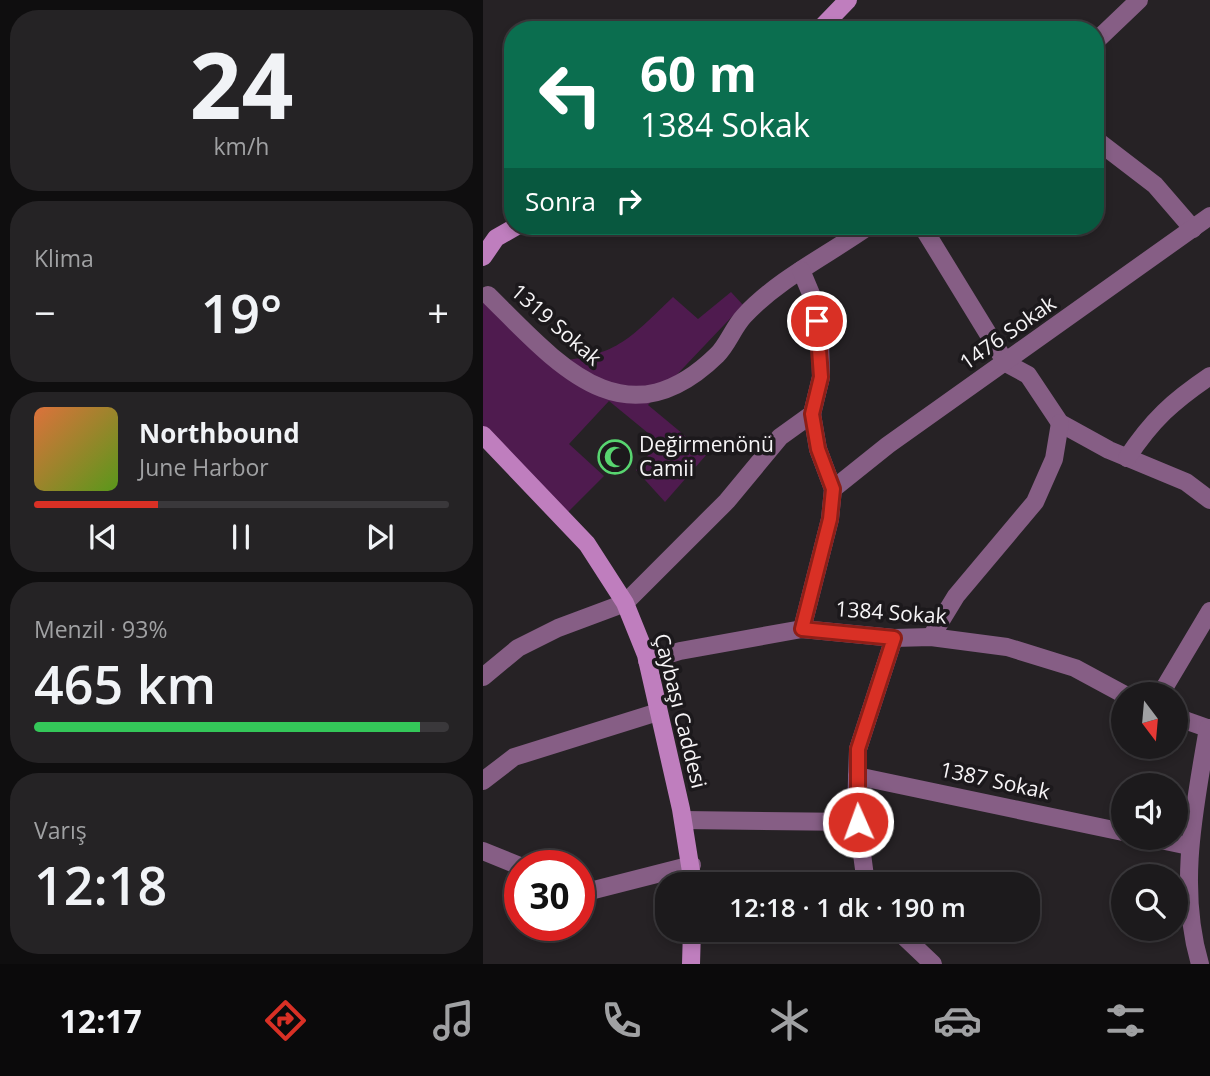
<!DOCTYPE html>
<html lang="tr">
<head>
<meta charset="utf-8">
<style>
	:root { --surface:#1c1a1c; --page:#252325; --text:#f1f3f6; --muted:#a0a1a3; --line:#3a383b; --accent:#d93025 }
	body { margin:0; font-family:"Open Sans",sans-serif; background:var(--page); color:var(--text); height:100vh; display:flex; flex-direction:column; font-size:26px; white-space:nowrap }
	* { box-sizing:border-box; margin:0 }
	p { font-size:23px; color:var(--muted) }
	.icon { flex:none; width:38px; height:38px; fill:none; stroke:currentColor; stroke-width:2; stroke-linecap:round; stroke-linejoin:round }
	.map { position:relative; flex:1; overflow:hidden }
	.panel { display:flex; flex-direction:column; gap:10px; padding:10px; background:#0f0e0f; width:483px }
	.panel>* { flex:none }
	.top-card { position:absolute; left:21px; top:21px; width:600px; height:214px; border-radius:28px; box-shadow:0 4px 10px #0003,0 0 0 2px var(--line); background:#0b6e4f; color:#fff; overflow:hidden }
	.needle { width:46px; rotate:164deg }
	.controls { position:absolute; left:628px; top:682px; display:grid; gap:14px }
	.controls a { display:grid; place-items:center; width:77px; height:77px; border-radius:50%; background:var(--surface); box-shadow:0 4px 10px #0003,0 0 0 2px var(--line); font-size:35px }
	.speed { position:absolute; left:21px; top:850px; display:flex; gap:14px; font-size:35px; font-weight:700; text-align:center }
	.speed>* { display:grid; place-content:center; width:91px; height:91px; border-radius:50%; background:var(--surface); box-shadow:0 4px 10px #0003,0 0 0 2px var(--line); line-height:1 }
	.speed .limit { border:10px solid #d22; background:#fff; color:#111 }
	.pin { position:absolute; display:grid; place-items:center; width:60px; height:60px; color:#fff; margin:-30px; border:4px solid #fff; border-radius:50%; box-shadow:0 2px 7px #0007 }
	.me { position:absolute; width:77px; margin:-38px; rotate:358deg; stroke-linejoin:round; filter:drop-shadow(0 0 5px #0008) }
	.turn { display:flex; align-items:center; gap:24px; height:147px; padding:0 21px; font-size:32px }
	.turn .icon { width:91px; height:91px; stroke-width:2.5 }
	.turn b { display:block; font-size:49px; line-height:60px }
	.then { display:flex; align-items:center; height:66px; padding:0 21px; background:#0003; gap:14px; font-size:26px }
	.big { font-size:52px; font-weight:600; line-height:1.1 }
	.panel .tile { flex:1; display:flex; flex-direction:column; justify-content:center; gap:10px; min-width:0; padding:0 24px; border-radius:28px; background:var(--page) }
	.panel .dial { align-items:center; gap:0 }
	.dial b { font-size:91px; line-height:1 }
	.song { display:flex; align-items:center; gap:21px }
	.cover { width:84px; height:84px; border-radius:10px; background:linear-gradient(135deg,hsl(20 70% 55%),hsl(90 70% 35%)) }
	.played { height:7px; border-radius:4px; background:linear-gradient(90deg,var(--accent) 30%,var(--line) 30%) }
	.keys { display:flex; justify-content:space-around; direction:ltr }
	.heat { display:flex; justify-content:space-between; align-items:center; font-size:38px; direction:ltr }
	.charge { height:10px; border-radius:5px; background:linear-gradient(90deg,#34c759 93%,var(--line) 0) }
	.trip { position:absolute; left:172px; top:872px; width:385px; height:70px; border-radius:28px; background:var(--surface); box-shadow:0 4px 10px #0003,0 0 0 2px var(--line); font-weight:600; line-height:70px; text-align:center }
	.tabs { display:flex; height:112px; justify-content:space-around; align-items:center; background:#0b0a0b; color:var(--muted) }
	.tabs .icon { width:49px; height:49px }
	.tabs .current { color:var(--accent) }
	.tabs b { font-size:32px; color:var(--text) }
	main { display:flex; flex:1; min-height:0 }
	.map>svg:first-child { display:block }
	.green { fill:#4f1b4f }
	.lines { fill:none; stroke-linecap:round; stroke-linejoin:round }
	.street { stroke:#865e85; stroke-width:18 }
	.secondary { stroke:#bf7ebe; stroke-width:18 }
	.route-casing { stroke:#8d1f18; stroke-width:18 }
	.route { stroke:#d93025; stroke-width:12 }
	.labels { text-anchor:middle; stroke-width:7; stroke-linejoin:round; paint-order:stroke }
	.street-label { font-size:21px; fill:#f6f4f6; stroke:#1c191c }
	.poi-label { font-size:21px; fill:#f6f4f6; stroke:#1c191c; text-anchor:start }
</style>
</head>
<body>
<main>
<section class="panel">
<div class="tile dial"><b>24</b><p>km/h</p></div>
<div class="tile"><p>Klima</p>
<div class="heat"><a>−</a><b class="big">19°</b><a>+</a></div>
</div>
<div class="tile">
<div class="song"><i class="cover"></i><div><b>Northbound</b><p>June Harbor</p></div></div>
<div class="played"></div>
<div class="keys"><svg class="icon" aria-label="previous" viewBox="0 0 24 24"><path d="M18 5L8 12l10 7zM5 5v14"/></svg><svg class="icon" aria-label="pause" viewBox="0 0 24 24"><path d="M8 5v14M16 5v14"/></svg><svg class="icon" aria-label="next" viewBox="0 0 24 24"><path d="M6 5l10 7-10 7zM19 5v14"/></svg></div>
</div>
<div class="tile"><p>Menzil · 93%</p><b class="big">465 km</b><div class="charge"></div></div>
<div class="tile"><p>Varış</p><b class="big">12:18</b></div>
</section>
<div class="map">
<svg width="727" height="964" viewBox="0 0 727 964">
	<rect width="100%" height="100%" fill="#262225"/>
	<!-- green -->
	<path class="green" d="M0,290L75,361C136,355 148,337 190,297L215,319L248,292L260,305L165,405L224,454L182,502L153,470L176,442L126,401L86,444L121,476L80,517L0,436Z"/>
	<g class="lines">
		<!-- street -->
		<g class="street">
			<polyline points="612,42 656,0"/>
			<polyline points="612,139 672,185 710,229"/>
			<polyline points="439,226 523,363 545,375 577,423 626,450 703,482 727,500"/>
			<path d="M5,295C73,362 141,446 234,355C245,344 250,328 261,316C295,279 345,255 386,226"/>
			<path d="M644,458C669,420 690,401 727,376"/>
			<polyline points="350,489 405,445 727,216"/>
			<polyline points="319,629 347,519 350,489 335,449 329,414"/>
			<polyline points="448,637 473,596 552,502 571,459 577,423"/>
			<polyline points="164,661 197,651 319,629 411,638 448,637 524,647 592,668 642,695"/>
			<polyline points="0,677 35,648 75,628 142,603 244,501 297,437 329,414 338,377 337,341 331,301 318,270"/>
			<polyline points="677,695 727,611"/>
			<polyline points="693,717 727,729"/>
			<polyline points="374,776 640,832"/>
			<polyline points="0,781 31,757 175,712"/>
			<polyline points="200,820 375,822"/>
			<polyline points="668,838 706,846"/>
			<polyline points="0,851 37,866"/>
			<polyline points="383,884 373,809 375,749 411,638"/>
			<polyline points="96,890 107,891 209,865"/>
			<polyline points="413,929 450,964"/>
			<path d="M717,964C694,886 712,806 725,728"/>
		</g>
		<!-- secondary -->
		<g class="secondary">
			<polyline points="336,30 365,0"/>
			<polyline points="0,257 13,238 34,226"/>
			<polyline points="0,435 104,544 142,603 163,655 198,809 210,884"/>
			<polyline points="208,964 209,929"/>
		</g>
	</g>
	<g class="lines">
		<defs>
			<polyline id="route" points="334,321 338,377 329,414 335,449 350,489 347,519 319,629 411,638 375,749 375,822"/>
		</defs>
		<!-- route casing -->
		<use href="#route" class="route-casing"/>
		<!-- route -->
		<use href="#route" class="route"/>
	</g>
	<!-- icons -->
	<defs>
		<symbol id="mosque-ring" viewBox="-11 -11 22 22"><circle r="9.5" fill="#1c191c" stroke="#58d570" stroke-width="1.5"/><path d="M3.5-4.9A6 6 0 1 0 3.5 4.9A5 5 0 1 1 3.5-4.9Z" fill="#58d570"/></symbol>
	</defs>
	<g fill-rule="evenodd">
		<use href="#mosque-ring" x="113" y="438" width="38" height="38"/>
	</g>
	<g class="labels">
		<!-- street labels -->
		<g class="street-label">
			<text transform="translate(73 325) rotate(41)" y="7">1319 Sokak</text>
			<text transform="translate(525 333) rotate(-35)" y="7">1476 Sokak</text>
			<text transform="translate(408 613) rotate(4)" y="7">1384 Sokak</text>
			<text transform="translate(197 711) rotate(76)" y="7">Çaybaşı Caddesi</text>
			<text transform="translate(512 781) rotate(12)" y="7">1387 Sokak</text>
		</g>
		<!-- poi labels -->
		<g class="poi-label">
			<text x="156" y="452">Değirmenönü<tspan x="156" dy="24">Camii</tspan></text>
		</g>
	</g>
</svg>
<div class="controls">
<a><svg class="needle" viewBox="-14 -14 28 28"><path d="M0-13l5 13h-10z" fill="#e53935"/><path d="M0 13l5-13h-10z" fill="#a0a1a3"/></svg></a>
<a><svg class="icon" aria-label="sound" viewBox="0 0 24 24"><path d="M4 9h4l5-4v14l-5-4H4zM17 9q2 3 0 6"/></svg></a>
<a><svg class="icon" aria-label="search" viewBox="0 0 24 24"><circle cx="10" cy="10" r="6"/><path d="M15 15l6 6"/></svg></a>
</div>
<div class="speed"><div class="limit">30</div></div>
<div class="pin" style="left:334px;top:321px;background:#d93025"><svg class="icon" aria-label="arrive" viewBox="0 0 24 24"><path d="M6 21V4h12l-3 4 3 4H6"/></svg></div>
<svg class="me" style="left:375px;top:822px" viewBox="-20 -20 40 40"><circle r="17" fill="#d93025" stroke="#fff" stroke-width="3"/><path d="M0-11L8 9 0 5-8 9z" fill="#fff"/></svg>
<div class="trip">12:18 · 1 dk · 190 m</div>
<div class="top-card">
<div class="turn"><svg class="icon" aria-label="left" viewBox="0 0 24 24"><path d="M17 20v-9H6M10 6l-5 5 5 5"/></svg><div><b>60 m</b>1384 Sokak</div></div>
<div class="then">Sonra<svg class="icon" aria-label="right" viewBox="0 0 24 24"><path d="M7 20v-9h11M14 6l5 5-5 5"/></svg></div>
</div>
</div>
</main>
<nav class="tabs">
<b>12:17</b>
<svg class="icon current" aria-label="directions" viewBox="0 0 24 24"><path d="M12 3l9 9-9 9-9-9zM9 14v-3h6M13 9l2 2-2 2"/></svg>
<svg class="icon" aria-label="music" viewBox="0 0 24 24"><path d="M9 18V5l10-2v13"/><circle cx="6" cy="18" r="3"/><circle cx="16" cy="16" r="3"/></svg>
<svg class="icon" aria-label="phone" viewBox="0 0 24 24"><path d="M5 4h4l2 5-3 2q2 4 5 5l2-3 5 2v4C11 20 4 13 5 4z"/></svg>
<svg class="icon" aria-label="climate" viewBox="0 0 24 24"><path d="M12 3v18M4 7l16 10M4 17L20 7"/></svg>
<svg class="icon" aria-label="car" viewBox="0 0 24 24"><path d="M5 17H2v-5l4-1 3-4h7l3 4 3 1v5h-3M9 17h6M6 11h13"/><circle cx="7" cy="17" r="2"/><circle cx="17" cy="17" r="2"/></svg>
<svg class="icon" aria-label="filters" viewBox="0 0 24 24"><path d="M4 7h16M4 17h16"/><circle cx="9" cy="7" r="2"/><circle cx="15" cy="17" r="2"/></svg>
</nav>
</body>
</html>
